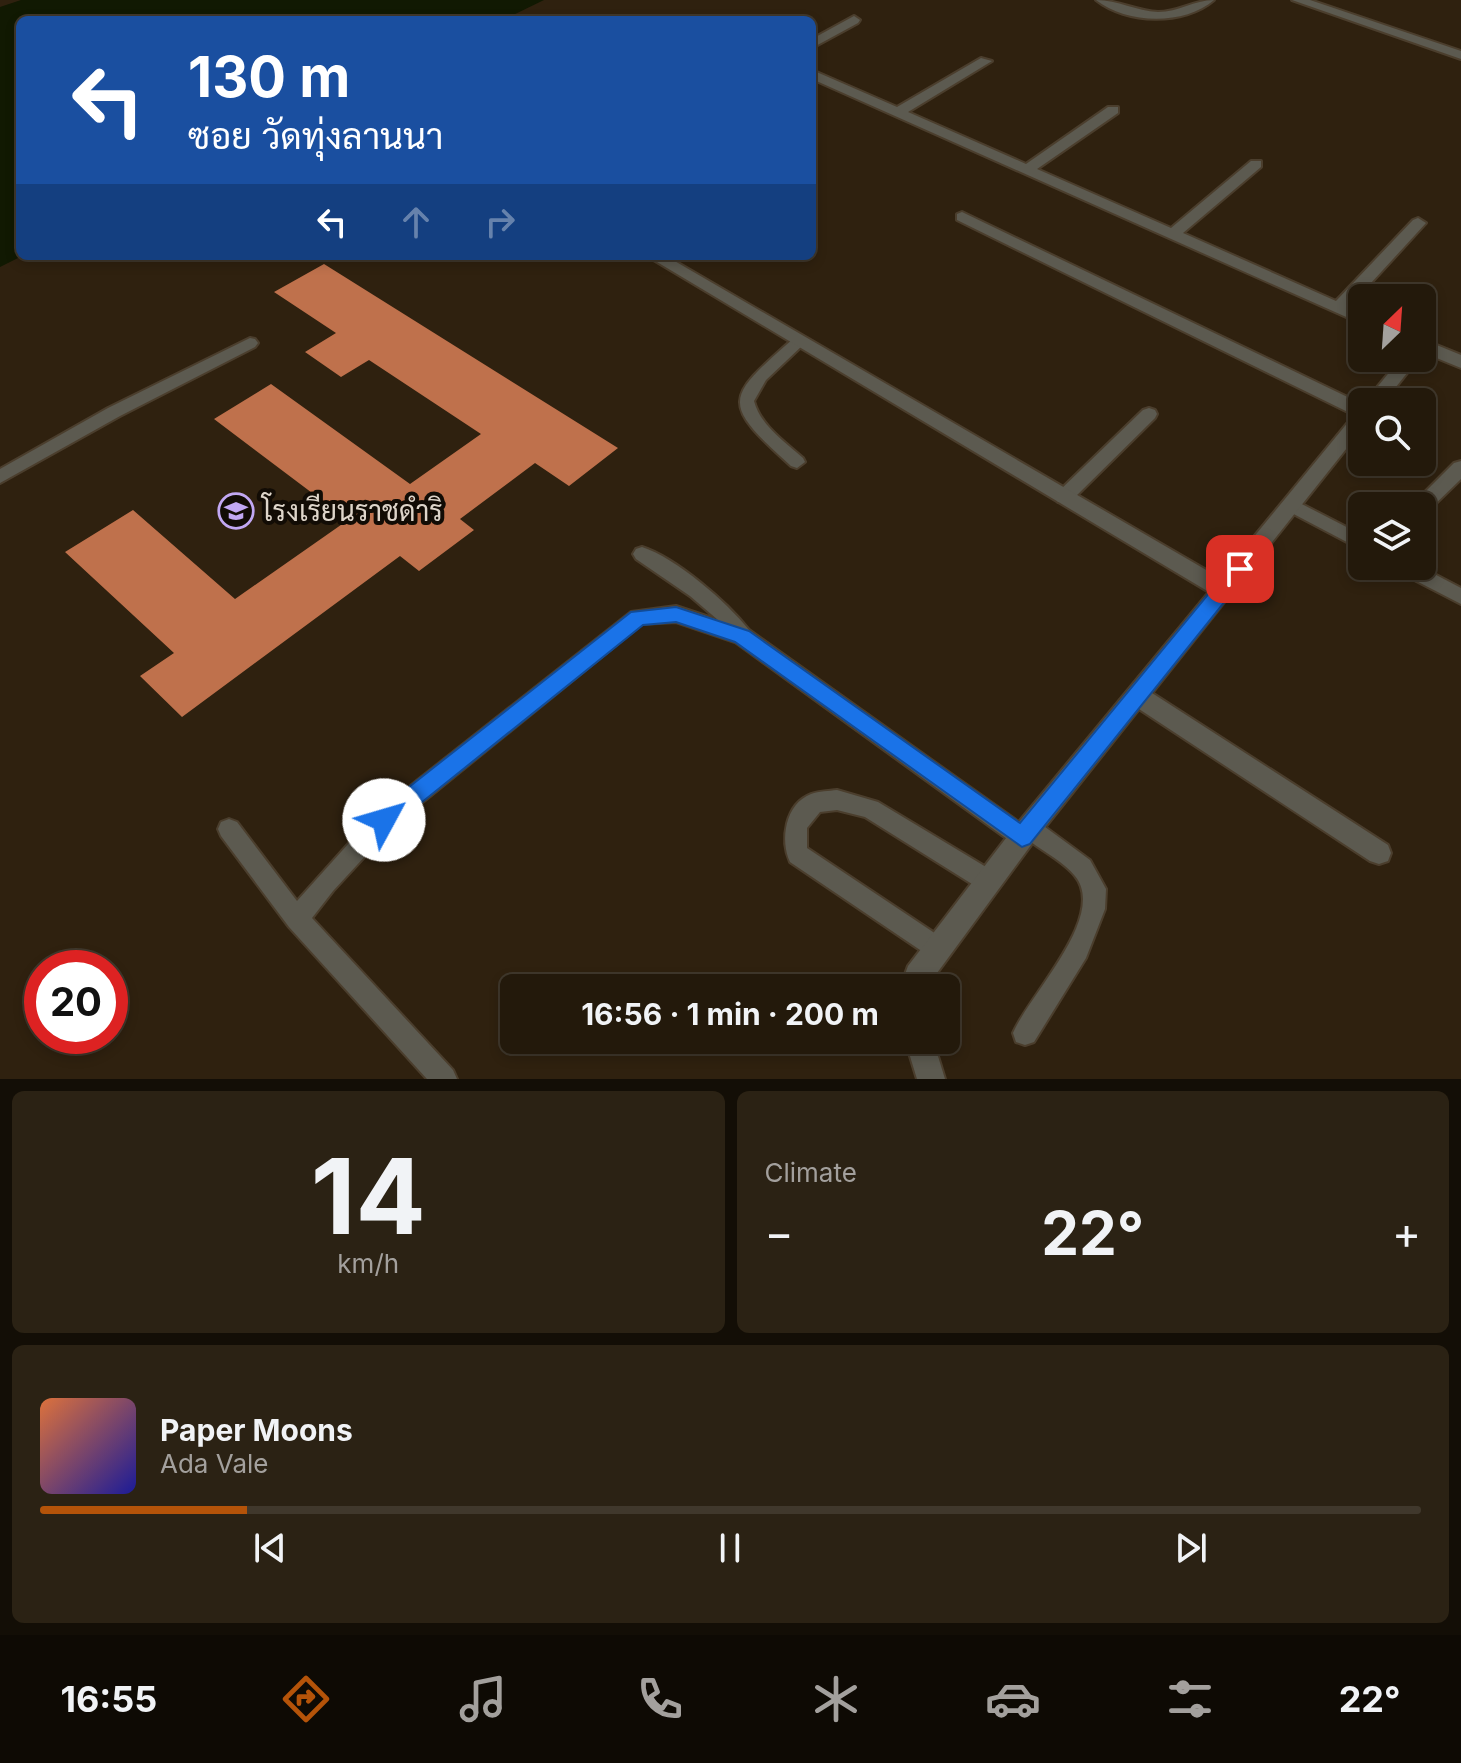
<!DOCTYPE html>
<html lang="en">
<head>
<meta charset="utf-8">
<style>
	:root { --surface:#23190b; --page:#2b2214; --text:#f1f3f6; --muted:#a3a09d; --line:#40382c; --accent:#b45309 }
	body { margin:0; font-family:Inter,Sarabun,sans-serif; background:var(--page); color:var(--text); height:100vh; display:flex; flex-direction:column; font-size:30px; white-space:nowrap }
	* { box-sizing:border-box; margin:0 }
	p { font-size:26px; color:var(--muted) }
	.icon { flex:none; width:44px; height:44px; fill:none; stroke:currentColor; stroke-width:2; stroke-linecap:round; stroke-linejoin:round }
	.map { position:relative; height:1079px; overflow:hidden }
	.drawer { display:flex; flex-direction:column; gap:12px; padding:12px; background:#130e06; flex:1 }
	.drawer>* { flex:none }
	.banner { position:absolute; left:16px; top:16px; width:800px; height:244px; border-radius:12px; box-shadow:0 4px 12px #0003,0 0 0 2px var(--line); background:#1a4fa0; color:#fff; overflow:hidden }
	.needle { width:52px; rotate:25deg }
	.fabs { position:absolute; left:1348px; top:284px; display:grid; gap:16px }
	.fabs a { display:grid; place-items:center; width:88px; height:88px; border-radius:12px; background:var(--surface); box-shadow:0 4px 12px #0003,0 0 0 2px var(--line); font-size:40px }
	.speed { position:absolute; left:24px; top:950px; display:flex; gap:16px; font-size:40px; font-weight:700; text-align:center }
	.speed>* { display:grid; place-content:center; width:104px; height:104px; border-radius:50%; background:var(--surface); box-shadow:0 4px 12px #0003,0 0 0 2px var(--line); line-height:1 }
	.speed .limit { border:12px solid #d22; background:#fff; color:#111 }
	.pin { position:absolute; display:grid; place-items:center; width:68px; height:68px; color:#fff; margin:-34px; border-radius:16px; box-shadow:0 4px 12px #0006 }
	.me { position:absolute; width:88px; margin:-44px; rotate:51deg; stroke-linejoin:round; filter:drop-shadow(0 0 6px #0008) }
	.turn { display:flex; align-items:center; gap:28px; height:168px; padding:0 40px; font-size:36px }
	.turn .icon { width:104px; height:104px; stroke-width:2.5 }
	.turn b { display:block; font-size:56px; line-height:68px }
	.lanes { display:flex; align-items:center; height:76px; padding:0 40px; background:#0003; justify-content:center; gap:40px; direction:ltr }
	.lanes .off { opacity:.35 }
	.big { font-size:60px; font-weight:700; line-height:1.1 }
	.drawer .tile { flex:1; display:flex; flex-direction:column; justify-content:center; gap:12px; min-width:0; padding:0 28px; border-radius:12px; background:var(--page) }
	.drawer .dial { align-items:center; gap:0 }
	.dial b { font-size:104px; line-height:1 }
	.song { display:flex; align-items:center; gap:24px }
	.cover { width:96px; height:96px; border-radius:12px; background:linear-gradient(135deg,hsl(20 70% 55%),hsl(240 70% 35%)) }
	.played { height:8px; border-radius:4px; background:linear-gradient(90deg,var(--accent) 15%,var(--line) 15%) }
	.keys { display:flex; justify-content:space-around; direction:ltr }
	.heat { display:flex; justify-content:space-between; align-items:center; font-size:44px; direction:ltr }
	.drawer .tiles { flex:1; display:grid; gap:12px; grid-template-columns:1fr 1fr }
	.tile:last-child { grid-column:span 2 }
	.trip { position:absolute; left:500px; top:974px; width:460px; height:80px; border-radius:12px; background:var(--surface); box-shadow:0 4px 12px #0003,0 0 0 2px var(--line); font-weight:700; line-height:80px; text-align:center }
	.dock { display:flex; height:128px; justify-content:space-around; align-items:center; background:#0e0a04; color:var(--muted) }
	.dock .icon { width:56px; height:56px }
	.dock .active { color:var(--accent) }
	.dock b { font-size:36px; color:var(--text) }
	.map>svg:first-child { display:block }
	.water { fill:#111902 }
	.building { fill:#bf714c }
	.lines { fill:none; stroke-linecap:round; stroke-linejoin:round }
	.lane-casing { stroke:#4b3e2d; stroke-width:4 }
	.street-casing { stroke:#4b3e2d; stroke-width:4 }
	.lane { fill:#5c5a50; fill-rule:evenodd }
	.street { fill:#5c5a50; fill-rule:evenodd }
	.route { fill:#1a73e8; stroke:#114b97; stroke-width:2 }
	.labels { text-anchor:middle; stroke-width:8; stroke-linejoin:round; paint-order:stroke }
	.poi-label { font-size:28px; fill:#ded5ca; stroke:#120c05; text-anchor:start }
</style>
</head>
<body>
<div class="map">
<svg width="1461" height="1079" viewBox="0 0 1461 1079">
	<rect width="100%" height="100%" fill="#2f210f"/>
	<!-- water -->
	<polygon class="water" points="21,0 544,0 503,20 20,20 22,256 0,267 0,7"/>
	<!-- building -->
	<polygon class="building" points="324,264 618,448 569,486 535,463 460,519 474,530 419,571 400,556 182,717 140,676 174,653 65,552 133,510 235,599 348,520 214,419 271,384 410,484 481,434 369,360 341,377 305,352 336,333 274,292"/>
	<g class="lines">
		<defs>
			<g id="lane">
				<path d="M799,336L804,338V344L766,380L754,401C760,425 785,442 803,458L805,462L797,468L791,466C720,402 725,399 794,338Z"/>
				<polygon points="250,338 255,339 258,343 255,347 120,416 0,483 0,469 108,408"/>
				<polygon points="1149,408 1155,410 1157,414 1155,418 1070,502 1058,502 1055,497 1058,492 1143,410"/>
				<polygon points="1292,499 1362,535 1362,550 1286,510 1283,505"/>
				<path d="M642,547C676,558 727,602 749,630L1020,823L1029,818L1037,821L1090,860L1106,889L1105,909L1086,958L1034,1042L1025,1045L1016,1042L1013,1033C1029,995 1108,916 1075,876C1064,862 1044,852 1031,842L1022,847L1014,844L735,642L676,622L642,624L392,827L333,891L312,918L453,1070L457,1079H427L289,927L221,836L218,829L221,822L229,819L237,822L297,901L376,813L631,612L676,606L718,620L690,596L636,559L633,554L636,549Z"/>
				<polygon points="1394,566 1419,566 1461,588 1461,604 1397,571"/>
				<path d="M837,790L878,802L996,873L999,881L996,889L988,892L980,889L865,817L837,810L820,812L807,828V848L945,940L949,948L945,956L937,960L929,956L790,862C780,840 785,804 811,794C819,791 829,791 837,790Z"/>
			</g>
			<g id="street">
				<path d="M1096,0C1118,0 1136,11 1158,12C1179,12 1194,0 1214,0C1184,26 1126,24 1096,0Z"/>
				<polygon points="1292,0 1310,0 1461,51 1461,59"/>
				<polygon points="854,16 860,20 858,23 812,48 812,39"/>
				<polygon points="981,58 992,61 908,112 1026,164 1108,107 1118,107 1118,113 1037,169 1171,228 1251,161 1261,161 1261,167 1183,233 1336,301 1413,220 1418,218 1426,223 1349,307 1362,313 1362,324 812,79 812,70 897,107"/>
				<polygon points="962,212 1362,404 1362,429 1152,693 1388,845 1391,853 1388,861 1379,864 1370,861 1139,709 1031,845 926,988 900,988 908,966 1013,829 1209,592 647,256 666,256 1220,578 1354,415 957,220 957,214"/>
				<polygon points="1422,339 1461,355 1461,368 1422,352"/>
				<polygon points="1401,358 1419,358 1384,402 1365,402"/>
				<polygon points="1461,461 1461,479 1428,511 1422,513 1422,506 1411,506 1454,463"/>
				<polygon points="905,1040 933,1040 945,1079 917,1079"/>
			</g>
		</defs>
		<!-- lane casing -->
		<use href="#lane" class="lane-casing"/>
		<!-- street casing -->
		<use href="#street" class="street-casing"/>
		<!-- lane -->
		<use href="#lane" class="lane"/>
		<!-- street -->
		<use href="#street" class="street"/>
	</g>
	<!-- route -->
	<polygon class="route" points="1240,562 1247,564 1249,569 1247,574 1030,844 1022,847 735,642 676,622 643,625 391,827 384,830 376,827 373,820 376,813 631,612 676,607 749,631 1020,823 1233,564"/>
	<!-- icons -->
	<defs>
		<symbol id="school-ring" viewBox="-11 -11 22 22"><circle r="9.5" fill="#120c05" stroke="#c2a8f3" stroke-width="1.5"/><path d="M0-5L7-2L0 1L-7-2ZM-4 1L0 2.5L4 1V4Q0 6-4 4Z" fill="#c2a8f3"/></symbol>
	</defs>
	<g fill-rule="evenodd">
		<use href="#school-ring" x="216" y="491" width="40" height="40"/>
	</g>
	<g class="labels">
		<!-- poi labels -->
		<g class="poi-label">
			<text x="262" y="521">โรงเรียนราชดำริ</text>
		</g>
	</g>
</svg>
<div class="fabs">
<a><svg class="needle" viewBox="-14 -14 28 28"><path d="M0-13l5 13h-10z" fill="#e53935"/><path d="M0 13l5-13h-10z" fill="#a3a09d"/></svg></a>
<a><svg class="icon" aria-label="search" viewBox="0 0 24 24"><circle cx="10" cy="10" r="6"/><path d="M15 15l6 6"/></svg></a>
<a><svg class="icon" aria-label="layers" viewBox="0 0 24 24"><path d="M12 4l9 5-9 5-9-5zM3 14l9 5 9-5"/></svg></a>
</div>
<div class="speed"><div class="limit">20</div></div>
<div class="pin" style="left:1240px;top:569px;background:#d93025"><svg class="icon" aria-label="arrive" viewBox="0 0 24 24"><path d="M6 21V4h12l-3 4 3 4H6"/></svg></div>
<svg class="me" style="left:384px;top:820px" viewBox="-20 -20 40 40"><circle r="19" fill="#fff"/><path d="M0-13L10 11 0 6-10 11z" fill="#1a73e8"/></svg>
<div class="trip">16:56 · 1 min · 200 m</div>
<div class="banner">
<div class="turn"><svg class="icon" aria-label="left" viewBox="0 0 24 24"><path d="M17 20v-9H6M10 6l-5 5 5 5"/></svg><div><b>130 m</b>ซอย วัดทุ่งลานนา</div></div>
<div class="lanes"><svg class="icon" aria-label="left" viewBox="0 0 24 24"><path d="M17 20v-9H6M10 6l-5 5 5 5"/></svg><svg class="icon off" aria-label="ahead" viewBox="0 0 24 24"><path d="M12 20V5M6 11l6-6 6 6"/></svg><svg class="icon off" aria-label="right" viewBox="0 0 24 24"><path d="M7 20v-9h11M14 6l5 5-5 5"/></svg></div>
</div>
</div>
<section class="drawer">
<div class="tiles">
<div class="tile dial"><b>14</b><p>km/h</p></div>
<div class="tile"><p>Climate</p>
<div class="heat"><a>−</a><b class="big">22°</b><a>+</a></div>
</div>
<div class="tile">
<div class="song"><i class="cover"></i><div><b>Paper Moons</b><p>Ada Vale</p></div></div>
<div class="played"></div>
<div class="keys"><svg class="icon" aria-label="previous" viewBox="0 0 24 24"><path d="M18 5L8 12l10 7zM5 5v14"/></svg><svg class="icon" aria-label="pause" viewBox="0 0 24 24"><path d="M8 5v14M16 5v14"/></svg><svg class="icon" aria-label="next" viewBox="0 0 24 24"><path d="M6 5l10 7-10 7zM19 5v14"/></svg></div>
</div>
</div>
</section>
<nav class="dock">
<b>16:55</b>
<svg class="icon active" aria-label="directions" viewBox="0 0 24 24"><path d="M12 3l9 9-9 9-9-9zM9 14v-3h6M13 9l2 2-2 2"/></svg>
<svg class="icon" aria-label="music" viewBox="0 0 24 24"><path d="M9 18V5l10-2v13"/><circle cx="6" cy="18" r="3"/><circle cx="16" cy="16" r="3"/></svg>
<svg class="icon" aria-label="phone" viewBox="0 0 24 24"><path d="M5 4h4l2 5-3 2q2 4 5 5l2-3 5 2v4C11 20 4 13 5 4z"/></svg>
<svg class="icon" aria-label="climate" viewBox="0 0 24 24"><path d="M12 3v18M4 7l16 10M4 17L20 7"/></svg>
<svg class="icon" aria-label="car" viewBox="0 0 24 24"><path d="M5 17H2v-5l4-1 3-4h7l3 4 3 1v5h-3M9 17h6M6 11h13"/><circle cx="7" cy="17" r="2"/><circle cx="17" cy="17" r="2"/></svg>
<svg class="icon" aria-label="filters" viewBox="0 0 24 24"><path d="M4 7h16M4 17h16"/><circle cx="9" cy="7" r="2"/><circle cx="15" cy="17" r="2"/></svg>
<b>22°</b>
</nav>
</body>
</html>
